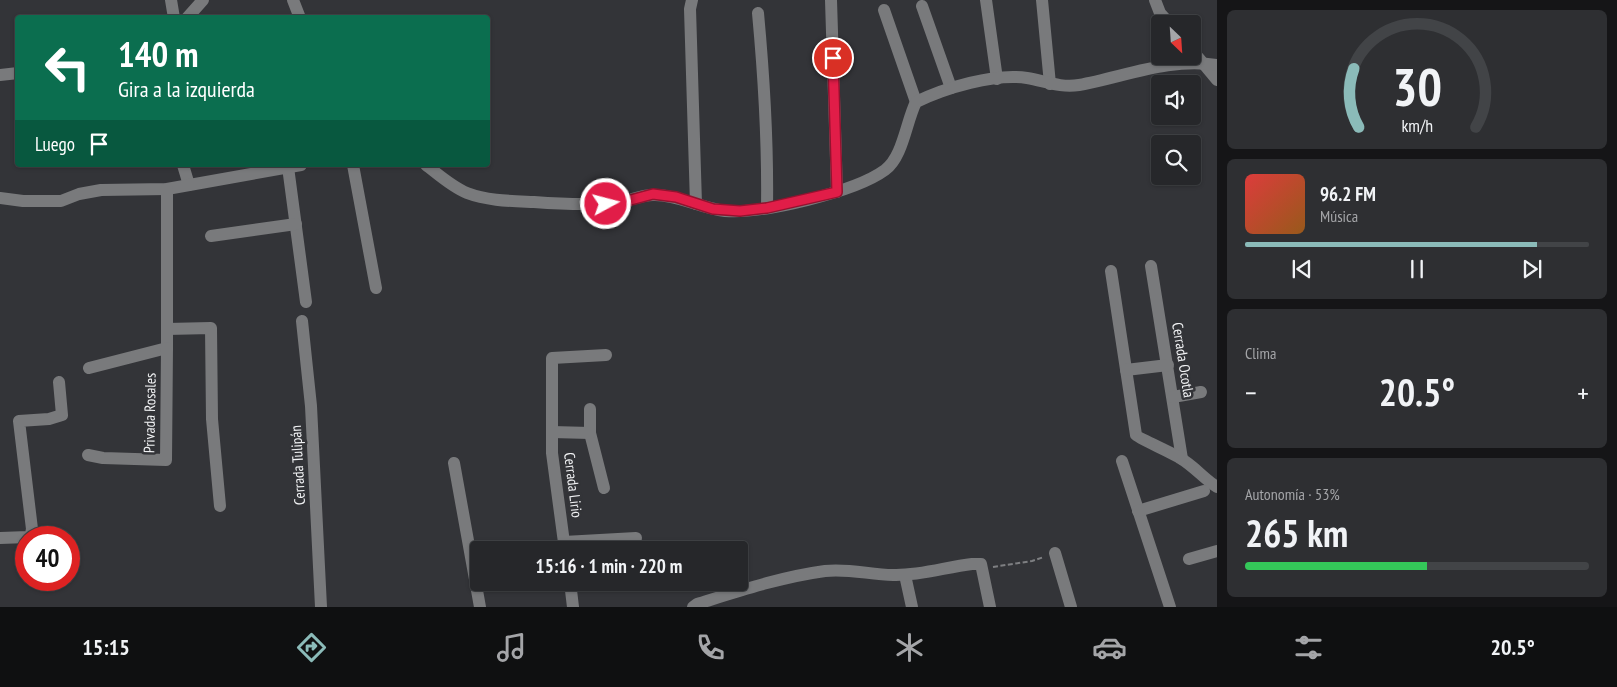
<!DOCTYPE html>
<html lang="es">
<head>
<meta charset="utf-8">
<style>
	:root { --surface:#26272a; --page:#2e2f32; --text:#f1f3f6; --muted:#a4a5a8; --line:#424447; --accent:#8bbbb9 }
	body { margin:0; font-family:"PT Sans Narrow",sans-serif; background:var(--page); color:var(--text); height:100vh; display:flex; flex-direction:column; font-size:19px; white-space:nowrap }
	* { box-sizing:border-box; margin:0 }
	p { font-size:16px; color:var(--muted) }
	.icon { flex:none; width:28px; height:28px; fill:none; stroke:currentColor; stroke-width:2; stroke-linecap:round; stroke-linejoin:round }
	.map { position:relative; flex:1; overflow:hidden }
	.details { display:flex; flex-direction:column; gap:10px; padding:10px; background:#151517; width:400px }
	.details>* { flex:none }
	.hud { position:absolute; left:15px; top:15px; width:475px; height:152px; border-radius:5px; box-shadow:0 1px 4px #0004,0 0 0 1px var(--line); background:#0b6e4f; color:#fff; overflow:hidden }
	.needle { width:32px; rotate:155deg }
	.tools { position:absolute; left:1151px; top:15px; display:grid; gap:10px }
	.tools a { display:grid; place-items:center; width:50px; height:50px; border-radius:5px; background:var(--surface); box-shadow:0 1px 4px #0004,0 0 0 1px var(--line); font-size:25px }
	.speed { position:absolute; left:15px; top:526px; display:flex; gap:10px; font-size:25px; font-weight:700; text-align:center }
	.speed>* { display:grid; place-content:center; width:65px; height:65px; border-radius:50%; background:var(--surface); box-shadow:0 1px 4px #0004,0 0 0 1px var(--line); line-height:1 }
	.speed .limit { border:8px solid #d22; background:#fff; color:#111 }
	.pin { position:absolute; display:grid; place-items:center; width:42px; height:42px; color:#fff; margin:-21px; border:2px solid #fff; border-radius:50%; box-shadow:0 1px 5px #0007 }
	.me { position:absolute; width:55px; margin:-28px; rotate:83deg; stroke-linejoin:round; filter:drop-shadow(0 0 4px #0008) }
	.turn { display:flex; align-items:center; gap:18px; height:105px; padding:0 20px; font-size:22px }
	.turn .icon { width:65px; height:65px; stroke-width:2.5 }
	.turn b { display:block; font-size:35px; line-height:42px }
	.then { display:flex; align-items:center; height:48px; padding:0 20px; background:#0003; gap:10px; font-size:19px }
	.big { font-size:38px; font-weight:800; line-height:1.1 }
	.details .card { flex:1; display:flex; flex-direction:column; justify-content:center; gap:8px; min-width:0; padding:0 18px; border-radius:8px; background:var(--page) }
	.details .dial { align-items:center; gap:0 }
	.dial svg { height:130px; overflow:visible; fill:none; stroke:var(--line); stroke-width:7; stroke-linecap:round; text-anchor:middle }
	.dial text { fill:var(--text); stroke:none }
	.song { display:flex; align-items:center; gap:15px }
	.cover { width:60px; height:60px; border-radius:8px; background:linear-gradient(135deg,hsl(0 70% 55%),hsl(30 70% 35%)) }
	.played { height:5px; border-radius:2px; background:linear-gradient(90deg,var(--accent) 85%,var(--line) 85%) }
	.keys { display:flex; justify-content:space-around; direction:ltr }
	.heat { display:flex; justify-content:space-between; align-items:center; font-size:28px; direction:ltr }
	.charge { height:8px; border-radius:4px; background:linear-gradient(90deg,#34c759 53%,var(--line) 0) }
	.trip { position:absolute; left:470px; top:541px; width:278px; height:50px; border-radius:5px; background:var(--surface); box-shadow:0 1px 4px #0004,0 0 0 1px var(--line); font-weight:800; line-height:50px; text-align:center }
	.tab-bar { display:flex; height:80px; justify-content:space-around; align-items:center; background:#0f1011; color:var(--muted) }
	.tab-bar .icon { width:35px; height:35px }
	.tab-bar .active { color:var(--accent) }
	.tab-bar b { font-size:22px; color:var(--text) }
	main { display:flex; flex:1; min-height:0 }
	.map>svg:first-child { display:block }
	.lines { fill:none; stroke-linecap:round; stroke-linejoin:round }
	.path { stroke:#7e7f82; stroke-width:2; stroke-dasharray:5 2.5; stroke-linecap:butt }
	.minor { stroke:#797a7c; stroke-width:12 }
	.route-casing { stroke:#92132f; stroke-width:12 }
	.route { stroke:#e11d48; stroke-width:9 }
	.labels { text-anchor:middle; stroke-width:5; stroke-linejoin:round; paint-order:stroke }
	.street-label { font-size:15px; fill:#f0f1f3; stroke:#333438 }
</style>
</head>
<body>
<main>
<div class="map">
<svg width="1217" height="607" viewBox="0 0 1217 607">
	<rect width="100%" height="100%" fill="#333438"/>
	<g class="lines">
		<!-- path -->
		<polyline class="path" points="993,567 1032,561 1044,557"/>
		<!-- minor -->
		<g class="minor">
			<polyline points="171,0 174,18"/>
			<polyline points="293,0 300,18"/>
			<polyline points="692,0 690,9 696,204"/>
			<polyline points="831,0 837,192"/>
			<polyline points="986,0 997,79"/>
			<polyline points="1042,0 1050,84"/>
			<polyline points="1155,0 1160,13 1170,24"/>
			<polyline points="922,6 951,88"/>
			<polyline points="884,10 916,102"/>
			<path d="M758,13C764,78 768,143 767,208"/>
			<polyline points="187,18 203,0"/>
			<polyline points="1192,50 1217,80"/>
			<polyline points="0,75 18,73"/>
			<polyline points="183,165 189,185"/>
			<polyline points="353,165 376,288"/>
			<path d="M426,165C439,175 452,187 467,193C488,201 512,201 534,202C561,204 588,205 614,203C628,202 641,194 655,195C679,195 700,208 725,211C762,214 855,192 885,170C903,157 906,122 916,102C945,88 994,73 1027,78C1045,81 1060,88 1079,85C1124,77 1170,57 1217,65"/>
			<polyline points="288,167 306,302"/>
			<polyline points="0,198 23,201 61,201 79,194 101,190 167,189 301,165"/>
			<polyline points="211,236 296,224"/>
			<polyline points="1151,266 1182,459"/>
			<path d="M1111,271L1136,435C1138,438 1173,453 1180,458C1194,466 1204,479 1217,487"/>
			<polyline points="302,321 311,406 321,607"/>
			<polyline points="167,329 211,328 212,419 220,506"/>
			<polyline points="89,368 167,348 167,189"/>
			<polyline points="1126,370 1168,365"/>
			<polyline points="1173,397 1201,392"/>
			<polyline points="590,409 590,433 604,488"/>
			<polyline points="552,432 590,433"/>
			<polyline points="88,455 103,458 166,460 167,348"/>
			<polyline points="1122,461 1170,607"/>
			<polyline points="454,463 480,607"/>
			<polyline points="1138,511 1204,491"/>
			<polyline points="0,538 28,537 31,534 32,529 19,421 49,419 62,415 59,382"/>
			<polyline points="564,542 636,538"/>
			<polyline points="565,550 552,453 552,358 606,355"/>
			<polyline points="1055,553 1071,607"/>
			<polyline points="1189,559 1217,551"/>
			<polyline points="905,575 912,607"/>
			<polyline points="570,582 573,607"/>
			<path d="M693,607L697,604C739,591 781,577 825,571C848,568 871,575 893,575C920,576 946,567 972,564H981L990,607"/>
		</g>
	</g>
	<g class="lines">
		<defs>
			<polyline id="route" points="606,204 627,201 653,194 676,197 713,209 740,211 767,208 837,192 833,58"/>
		</defs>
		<!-- route casing -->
		<use href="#route" class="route-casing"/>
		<!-- route -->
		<use href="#route" class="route"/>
	</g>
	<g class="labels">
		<!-- street labels -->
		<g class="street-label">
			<text transform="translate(1183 360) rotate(81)" y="5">Cerrada Ocotla</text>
			<text transform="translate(150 413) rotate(-89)" y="5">Privada Rosales</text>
			<text transform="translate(298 465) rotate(-93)" y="5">Cerrada Tulipán</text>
			<text transform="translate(573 485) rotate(83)" y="5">Cerrada Lirio</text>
		</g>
	</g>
</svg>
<div class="tools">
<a><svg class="needle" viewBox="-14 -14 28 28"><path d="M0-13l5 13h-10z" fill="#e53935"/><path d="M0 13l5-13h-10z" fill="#a4a5a8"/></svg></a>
<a><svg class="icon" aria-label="sound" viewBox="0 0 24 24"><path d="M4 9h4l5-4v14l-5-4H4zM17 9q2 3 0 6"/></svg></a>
<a><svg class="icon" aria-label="search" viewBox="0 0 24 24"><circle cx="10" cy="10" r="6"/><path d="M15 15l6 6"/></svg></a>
</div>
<div class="speed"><div class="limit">40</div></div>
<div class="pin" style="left:833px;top:58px;background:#d93025"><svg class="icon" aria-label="arrive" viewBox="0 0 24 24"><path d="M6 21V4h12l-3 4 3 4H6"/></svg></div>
<svg class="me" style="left:606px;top:204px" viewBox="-20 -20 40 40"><circle r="17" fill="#e11d48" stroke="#fff" stroke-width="3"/><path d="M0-11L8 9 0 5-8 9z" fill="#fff"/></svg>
<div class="trip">15:16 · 1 min · 220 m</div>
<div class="hud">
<div class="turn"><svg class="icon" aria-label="left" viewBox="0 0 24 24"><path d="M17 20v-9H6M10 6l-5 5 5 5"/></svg><div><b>140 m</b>Gira a la izquierda</div></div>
<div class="then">Luego<svg class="icon" aria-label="arrive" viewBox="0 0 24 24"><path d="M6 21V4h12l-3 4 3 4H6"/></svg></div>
</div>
</div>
<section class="details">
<div class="card dial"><svg viewBox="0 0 100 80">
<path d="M14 69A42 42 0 1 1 86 69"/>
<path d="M14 69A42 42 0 0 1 11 33" stroke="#8bbbb9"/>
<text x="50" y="56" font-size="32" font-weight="700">30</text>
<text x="50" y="72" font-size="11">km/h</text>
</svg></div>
<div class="card">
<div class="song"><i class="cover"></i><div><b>96.2 FM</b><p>Música</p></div></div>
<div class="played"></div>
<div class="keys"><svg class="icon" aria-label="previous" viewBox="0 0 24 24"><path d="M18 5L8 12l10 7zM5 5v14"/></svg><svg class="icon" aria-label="pause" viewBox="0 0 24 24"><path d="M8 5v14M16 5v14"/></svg><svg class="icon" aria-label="next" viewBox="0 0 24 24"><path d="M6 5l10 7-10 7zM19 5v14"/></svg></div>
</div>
<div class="card"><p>Clima</p>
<div class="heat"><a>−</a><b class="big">20.5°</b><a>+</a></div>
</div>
<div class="card"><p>Autonomía · 53%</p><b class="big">265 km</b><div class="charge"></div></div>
</section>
</main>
<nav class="tab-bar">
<b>15:15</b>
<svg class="icon active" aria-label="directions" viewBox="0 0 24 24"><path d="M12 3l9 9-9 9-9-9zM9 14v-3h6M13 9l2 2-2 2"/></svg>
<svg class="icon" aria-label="music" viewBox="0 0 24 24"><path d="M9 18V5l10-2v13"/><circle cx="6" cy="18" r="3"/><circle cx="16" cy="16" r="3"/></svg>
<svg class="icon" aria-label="phone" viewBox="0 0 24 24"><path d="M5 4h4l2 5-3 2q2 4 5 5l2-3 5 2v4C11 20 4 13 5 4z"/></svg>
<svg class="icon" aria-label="climate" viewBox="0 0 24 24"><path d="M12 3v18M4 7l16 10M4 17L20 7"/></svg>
<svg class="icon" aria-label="car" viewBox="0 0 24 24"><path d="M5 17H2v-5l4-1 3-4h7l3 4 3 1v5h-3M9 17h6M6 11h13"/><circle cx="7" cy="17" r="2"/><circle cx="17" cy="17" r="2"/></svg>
<svg class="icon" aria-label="filters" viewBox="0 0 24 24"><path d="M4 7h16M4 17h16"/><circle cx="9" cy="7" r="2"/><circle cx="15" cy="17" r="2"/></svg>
<b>20.5°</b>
</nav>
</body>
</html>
